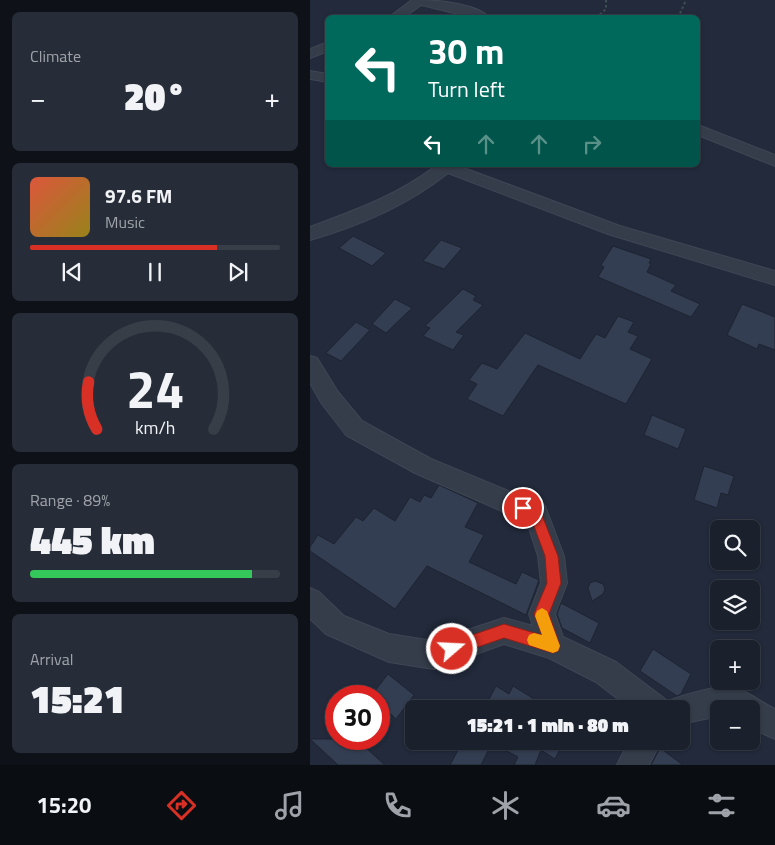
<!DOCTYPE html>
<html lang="en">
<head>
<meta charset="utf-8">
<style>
	:root { --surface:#1a202c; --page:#272d38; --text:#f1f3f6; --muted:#9fa3a9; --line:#383e48; --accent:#d93025 }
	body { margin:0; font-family:"Titillium Web",sans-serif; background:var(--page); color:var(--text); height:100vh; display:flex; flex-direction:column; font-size:19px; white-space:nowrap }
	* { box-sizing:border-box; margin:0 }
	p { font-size:16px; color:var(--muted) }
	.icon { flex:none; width:28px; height:28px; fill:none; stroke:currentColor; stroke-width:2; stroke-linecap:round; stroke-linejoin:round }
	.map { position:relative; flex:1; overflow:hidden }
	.panel { display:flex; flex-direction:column; gap:12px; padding:12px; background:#0e1218; width:310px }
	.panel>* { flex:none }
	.guide { position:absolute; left:15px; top:15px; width:375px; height:152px; border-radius:8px; box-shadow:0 1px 4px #0004,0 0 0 1px var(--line); background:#00695c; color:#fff; overflow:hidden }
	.tools { position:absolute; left:400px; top:520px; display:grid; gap:10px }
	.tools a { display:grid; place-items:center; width:50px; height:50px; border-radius:8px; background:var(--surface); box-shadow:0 1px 4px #0004,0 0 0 1px var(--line); font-size:25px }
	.speed { position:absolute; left:15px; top:685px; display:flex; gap:10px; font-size:25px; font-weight:700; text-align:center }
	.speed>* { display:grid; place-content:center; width:65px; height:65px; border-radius:50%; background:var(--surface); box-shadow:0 1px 4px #0004,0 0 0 1px var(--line); line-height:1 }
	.speed .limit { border:8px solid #d22; background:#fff; color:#111 }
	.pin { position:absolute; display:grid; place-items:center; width:42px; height:42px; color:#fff; margin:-21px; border:2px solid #fff; border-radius:50%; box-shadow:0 1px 5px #0007 }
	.me { position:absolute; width:55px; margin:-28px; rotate:71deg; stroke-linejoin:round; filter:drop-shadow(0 0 4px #0008) }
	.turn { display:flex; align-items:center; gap:18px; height:105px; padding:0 20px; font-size:22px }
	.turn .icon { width:65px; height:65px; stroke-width:2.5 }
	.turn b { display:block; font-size:35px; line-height:42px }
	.lanes { display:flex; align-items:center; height:48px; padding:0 20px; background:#0003; justify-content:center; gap:25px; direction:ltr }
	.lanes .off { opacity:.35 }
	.big { font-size:38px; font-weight:800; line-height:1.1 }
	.panel .widget { flex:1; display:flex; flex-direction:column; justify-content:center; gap:8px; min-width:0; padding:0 18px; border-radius:8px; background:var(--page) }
	.panel .dial { align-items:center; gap:0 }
	.dial svg { height:130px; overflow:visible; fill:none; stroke:var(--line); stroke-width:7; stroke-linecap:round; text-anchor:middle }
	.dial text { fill:var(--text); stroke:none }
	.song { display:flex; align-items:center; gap:15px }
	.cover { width:60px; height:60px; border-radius:8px; background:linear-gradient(135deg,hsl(10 70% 55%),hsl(50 70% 35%)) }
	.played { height:5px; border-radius:2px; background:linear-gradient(90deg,var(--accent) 75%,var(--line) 75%) }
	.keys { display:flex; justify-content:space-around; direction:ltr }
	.heat { display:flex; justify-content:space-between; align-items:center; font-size:28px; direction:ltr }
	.charge { height:8px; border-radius:4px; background:linear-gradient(90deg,#34c759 89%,var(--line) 0) }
	.trip { position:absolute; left:95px; top:700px; width:285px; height:50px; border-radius:8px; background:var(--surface); box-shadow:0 1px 4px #0004,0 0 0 1px var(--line); font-weight:800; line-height:50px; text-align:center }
	.menu { display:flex; height:80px; justify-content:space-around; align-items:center; background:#0a0d12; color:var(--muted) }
	.menu .icon { width:35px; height:35px }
	.menu .active { color:var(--accent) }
	.menu b { font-size:22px; color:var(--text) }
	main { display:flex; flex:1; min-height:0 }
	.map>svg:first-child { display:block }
	.building { fill:#343e52; stroke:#1d2432 }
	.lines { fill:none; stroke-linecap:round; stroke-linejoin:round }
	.street-casing { stroke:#3f4654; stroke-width:2 }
	.path { stroke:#3c5054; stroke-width:2; stroke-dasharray:2.5 2.5; stroke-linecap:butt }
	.street { fill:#353d4b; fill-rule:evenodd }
	.route { fill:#d93025; stroke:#8d1f18 }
	.slow { fill:#f59e0b }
</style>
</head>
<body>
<main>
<section class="panel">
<div class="widget"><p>Climate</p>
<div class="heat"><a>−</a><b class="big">20°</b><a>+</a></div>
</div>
<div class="widget">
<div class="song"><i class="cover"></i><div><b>97.6 FM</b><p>Music</p></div></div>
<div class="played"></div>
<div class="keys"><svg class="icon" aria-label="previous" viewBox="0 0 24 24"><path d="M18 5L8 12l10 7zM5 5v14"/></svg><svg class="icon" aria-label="pause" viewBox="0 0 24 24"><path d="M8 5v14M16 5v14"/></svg><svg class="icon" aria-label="next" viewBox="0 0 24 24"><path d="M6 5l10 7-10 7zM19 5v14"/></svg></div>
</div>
<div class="widget dial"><svg viewBox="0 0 100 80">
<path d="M14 69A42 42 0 1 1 86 69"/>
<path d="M14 69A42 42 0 0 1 9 40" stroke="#d93025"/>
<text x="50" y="56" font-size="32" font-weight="700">24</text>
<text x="50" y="72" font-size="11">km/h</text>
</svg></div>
<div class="widget"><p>Range · 89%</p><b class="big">445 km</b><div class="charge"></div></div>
<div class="widget"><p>Arrival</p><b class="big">15:21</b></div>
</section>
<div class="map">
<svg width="465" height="765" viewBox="0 0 465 765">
	<rect width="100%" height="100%" fill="#222a3b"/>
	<!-- building -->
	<g class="building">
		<polygon points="43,236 76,253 62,266 29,248"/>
		<polygon points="131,240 152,248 134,269 113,261"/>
		<polygon points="303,246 341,259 339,263 341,264 337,272 366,285 361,291 390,304 381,317 288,277 294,267 291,265"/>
		<polygon points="153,289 166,296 163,300 173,305 146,332 154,335 143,350 113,336 120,328 115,326"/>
		<polygon points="85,299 102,308 76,333 62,324"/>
		<polygon points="432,304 465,317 465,350 449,344 447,349 417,335"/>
		<polygon points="308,316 324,322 318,332 328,336 320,349 342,359 316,404 228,365 193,416 157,399 167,384 159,380 172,363 187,369 215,333 270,359 286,334 295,338"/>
		<polygon points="46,322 60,330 31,361 16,353"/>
		<polygon points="342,415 376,429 368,449 334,435"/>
		<polygon points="394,466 424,476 418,495 411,493 407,508 384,500"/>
		<polygon points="129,485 168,503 155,527 174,535 159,562 206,584 212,572 229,580 216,615 117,566 85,609 0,551 0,547 8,535 24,544 46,517 53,521 64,508 85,521 100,497 110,502 114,495 121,498"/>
		<polygon points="285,581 293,584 295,589 293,594 282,601 278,588 280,583"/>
		<polygon points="251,603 289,623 280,643 252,628 247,614"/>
		<polygon points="343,649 381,674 371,694 367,696 330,671"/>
		<polygon points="78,674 104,695 86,719 81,714 69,730 69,696 61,696"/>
		<polygon points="186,686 199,694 203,686 224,699 220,707 223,709 174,709"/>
		<polygon points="0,739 63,739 56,748 75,765 28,765"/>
		<polygon points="153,741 254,741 245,759 231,750 225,765 204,765 208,757 182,743 171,765 140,765"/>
		<polygon points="350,748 373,765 341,765"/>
	</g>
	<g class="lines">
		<defs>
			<g id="street">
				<path d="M102,0C122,0 165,2 180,18C157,18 134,10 111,5L93,18H78Z"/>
				<polygon points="18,42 18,51 0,58 0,49"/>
				<polygon points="0,71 18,74 18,82 0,79"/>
				<polygon points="388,125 465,155 465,166 388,135"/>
				<path d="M127,165H152L151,167L310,226L465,271V285L298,234L138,173C98,205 49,226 0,240V227C46,210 88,195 127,165Z"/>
				<path d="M0,356L7,358L28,392L52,421L121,459L235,506L254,556L257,583L245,614L253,637L306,662L355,699L358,706L361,700C373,695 406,686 419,686C430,686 454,704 465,709V739L441,728V709H409V716L371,724V709H321L286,682L239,658L194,644L124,669L79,662L16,634L0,619V588L9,592L34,616L79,634L124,641L194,618L223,626L219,614L231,583L228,556L217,522L105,473L36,435L12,404L0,383Z"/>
				<polygon points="319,741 351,741 339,765 307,765"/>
			</g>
		</defs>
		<!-- street casing -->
		<use href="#street" class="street-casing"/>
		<!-- path -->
		<g class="path">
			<polyline points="286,18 296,9 296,0"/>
			<polyline points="368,18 376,0"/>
		</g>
		<!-- street -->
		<use href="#street" class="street"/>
	</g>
	<!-- route -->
	<polygon class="route" points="213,502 230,510 248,556 251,583 239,614 250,646 248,651 243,653 194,638 142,656 136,654 134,649 136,644 194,624 232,635 224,614 237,583 235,556 221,518 208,513 206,508 208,504"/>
	<!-- slow -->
	<polygon class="slow" points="232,608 237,611 250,646 248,651 243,653 219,645 217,640 219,635 224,633 232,635 225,616 227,611"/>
</svg>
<div class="tools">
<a><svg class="icon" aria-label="search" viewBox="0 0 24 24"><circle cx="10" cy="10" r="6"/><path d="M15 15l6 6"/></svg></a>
<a><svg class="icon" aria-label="layers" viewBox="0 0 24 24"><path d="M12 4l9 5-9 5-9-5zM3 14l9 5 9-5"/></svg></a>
<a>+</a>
<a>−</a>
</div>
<div class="speed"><div class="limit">30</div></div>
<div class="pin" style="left:213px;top:508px;background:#d93025"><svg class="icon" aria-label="arrive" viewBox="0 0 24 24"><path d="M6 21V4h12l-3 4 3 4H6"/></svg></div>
<svg class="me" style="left:142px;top:649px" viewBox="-20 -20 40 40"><circle r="17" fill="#d93025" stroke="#fff" stroke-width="3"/><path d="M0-11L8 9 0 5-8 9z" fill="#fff"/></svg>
<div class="trip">15:21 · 1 min · 80 m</div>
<div class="guide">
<div class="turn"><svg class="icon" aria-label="left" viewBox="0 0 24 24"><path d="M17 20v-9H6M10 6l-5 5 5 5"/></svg><div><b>30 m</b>Turn left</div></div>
<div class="lanes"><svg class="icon" aria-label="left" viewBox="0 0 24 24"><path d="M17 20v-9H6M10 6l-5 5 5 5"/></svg><svg class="icon off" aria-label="ahead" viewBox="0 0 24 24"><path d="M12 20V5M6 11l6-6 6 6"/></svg><svg class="icon off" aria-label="ahead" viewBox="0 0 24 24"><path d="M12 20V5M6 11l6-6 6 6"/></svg><svg class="icon off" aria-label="right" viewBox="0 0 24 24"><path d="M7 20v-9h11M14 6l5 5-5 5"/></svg></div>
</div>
</div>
</main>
<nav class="menu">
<b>15:20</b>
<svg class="icon active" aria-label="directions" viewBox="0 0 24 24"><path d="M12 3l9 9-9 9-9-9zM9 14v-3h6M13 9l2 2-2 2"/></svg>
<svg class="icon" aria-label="music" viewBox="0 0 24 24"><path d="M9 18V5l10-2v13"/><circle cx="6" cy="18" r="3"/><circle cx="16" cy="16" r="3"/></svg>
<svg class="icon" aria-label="phone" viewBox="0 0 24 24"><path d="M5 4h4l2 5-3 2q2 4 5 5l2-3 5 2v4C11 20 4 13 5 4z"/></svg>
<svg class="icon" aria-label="climate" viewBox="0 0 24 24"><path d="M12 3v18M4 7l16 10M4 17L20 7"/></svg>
<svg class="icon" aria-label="car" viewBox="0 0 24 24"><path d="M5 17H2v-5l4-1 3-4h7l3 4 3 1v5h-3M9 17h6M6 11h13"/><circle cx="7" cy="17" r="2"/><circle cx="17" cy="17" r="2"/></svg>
<svg class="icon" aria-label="filters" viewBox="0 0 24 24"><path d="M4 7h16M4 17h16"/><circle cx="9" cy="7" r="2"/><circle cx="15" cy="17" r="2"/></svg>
</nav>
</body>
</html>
